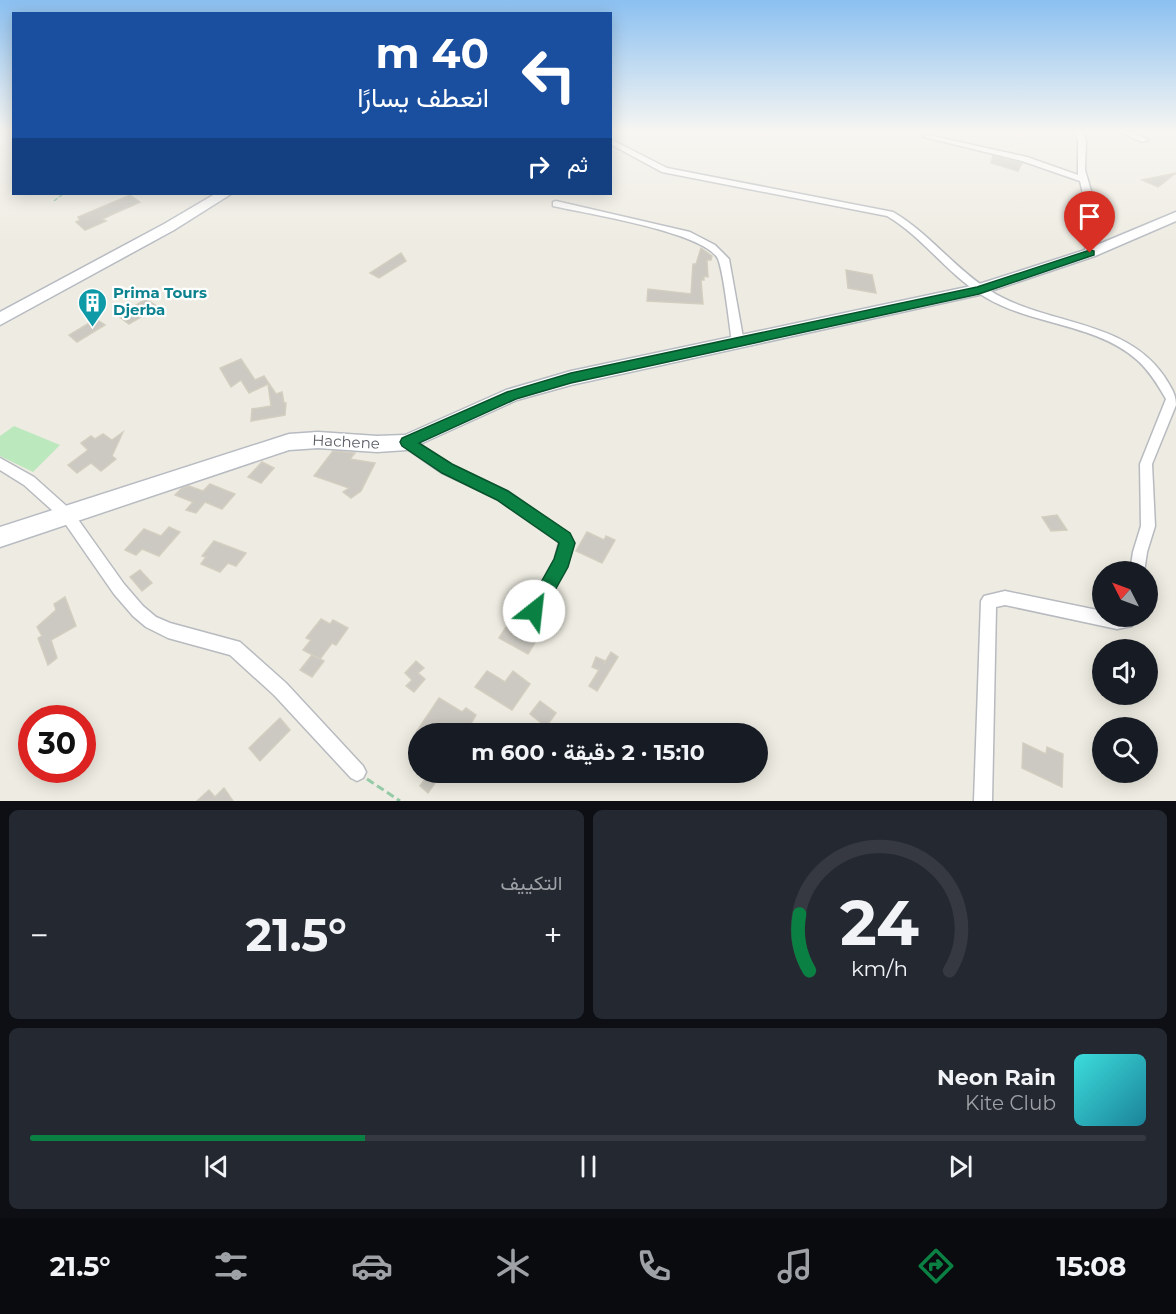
<!DOCTYPE html>
<html lang="ar">
<head>
<meta charset="utf-8">
<style>
	:root { --surface:#171b24; --page:#242831; --text:#f1f3f6; --muted:#9ea1a6; --line:#363941; --accent:#0b8043 }
	body { margin:0; font-family:Montserrat,Vazirmatn,sans-serif; background:var(--page); color:var(--text); direction:rtl; height:100vh; display:flex; flex-direction:column; font-size:22px; white-space:nowrap }
	* { box-sizing:border-box; margin:0 }
	p { font-size:20px; color:var(--muted) }
	.icon { flex:none; width:33px; height:33px; fill:none; stroke:currentColor; stroke-width:2; stroke-linecap:round; stroke-linejoin:round }
	.map { position:relative; height:801px; overflow:hidden; direction:ltr }
	.drawer { display:flex; flex-direction:column; gap:9px; padding:9px; background:#0d0f14; flex:1 }
	.drawer>* { flex:none }
	.guide { position:absolute; left:12px; top:12px; width:600px; height:183px; border-radius:0px; box-shadow:0 3px 15px #0003; direction:rtl; background:#1a4fa0; color:#fff; overflow:hidden }
	.needle { width:39px; rotate:312deg }
	.buttons { position:absolute; left:1092px; top:561px; display:grid; gap:12px }
	.buttons a { display:grid; place-items:center; width:66px; height:66px; border-radius:50%; background:var(--surface); box-shadow:0 3px 15px #0003; font-size:30px }
	.speed { position:absolute; left:18px; top:705px; display:flex; gap:12px; font-size:30px; font-weight:700; text-align:center }
	.speed>* { display:grid; place-content:center; width:78px; height:78px; border-radius:50%; background:var(--surface); box-shadow:0 3px 15px #0003; line-height:1 }
	.speed .limit { border:9px solid #d22; background:#fff; color:#111 }
	.pin { position:absolute; display:grid; place-items:center; width:51px; height:51px; color:#fff; margin:-62px -26px; border-radius:50% 50% 50% 0; rotate:-45deg; box-shadow:0 0 6px #0007 }
	.pin .icon { rotate:45deg }
	.me { position:absolute; width:66px; margin:-33px; rotate:29deg; stroke-linejoin:round; filter:drop-shadow(0 0 4px #0008) }
	.turn { display:flex; align-items:center; gap:21px; height:126px; padding:0 24px; font-size:27px }
	.turn .icon { width:78px; height:78px; stroke-width:2.5 }
	.turn b { display:block; font-size:42px; line-height:51px }
	.then { display:flex; align-items:center; height:57px; padding:0 24px; background:#0003; gap:12px; font-size:22px }
	.big { font-size:45px; font-weight:700; line-height:1.1 }
	.drawer .tile { flex:1; display:flex; flex-direction:column; justify-content:center; gap:9px; min-width:0; padding:0 21px; border-radius:9px; background:var(--page) }
	.drawer .dial { align-items:center; gap:0 }
	.dial svg { height:156px; overflow:visible; fill:none; stroke:var(--line); stroke-width:7; stroke-linecap:round; text-anchor:middle }
	.dial text { fill:var(--text); stroke:none }
	.song { display:flex; align-items:center; gap:18px }
	.cover { width:72px; height:72px; border-radius:9px; background:linear-gradient(135deg,hsl(180 70% 55%),hsl(190 70% 35%)) }
	.played { height:6px; border-radius:3px; background:linear-gradient(90deg,var(--accent) 30%,var(--line) 30%) }
	.keys { display:flex; justify-content:space-around; direction:ltr }
	.heat { display:flex; justify-content:space-between; align-items:center; font-size:33px; direction:ltr }
	.drawer .tiles { flex:1; display:grid; gap:9px; grid-template-columns:1fr 1fr }
	.tile:last-child { grid-column:span 2 }
	.trip { position:absolute; left:408px; top:723px; width:360px; height:60px; border-radius:30px; background:var(--surface); box-shadow:0 3px 15px #0003; font-weight:700; line-height:60px; text-align:center; direction:rtl }
	.menu { display:flex; height:96px; justify-content:space-around; align-items:center; background:#090b0e; color:var(--muted) }
	.menu .icon { width:42px; height:42px }
	.menu .current { color:var(--accent) }
	.menu b { font-size:27px; color:var(--text) }
	.map>svg:first-child { display:block }
	.green { fill:#bce8be }
	.building { fill:#cbc9c1; stroke:#d3cec0; stroke-width:1.5 }
	.lines { fill:none; stroke-linecap:round; stroke-linejoin:round }
	.street-casing { stroke:#b7babf; stroke-width:3 }
	.secondary-casing { stroke:#b7bbc2; stroke-width:3 }
	.path-far1 { stroke:#94caa6; stroke-width:1.5; stroke-dasharray:4.5 2; stroke-linecap:butt }
	.path { stroke:#94caa6; stroke-width:3; stroke-dasharray:8 4; stroke-linecap:butt }
	.street { fill:#fff; fill-rule:evenodd }
	.secondary { fill:#fff; fill-rule:evenodd }
	.route { fill:#0b8043; stroke:#07532c; stroke-width:1.5 }
	.labels { text-anchor:middle; stroke-width:4.5; stroke-linejoin:round; paint-order:stroke }
	.culture-label { font-size:15px; font-weight:bold; fill:#0d838f; stroke:#fff; text-anchor:start }
	.street-label { font-size:15px; fill:#5a5e64; stroke:#fff }
</style>
</head>
<body>
<div class="map">
<svg width="1176" height="801" viewBox="0 0 1176 801">
	<rect width="100%" height="100%" fill="#eeece2"/>
	<!-- green -->
	<polygon class="green" points="14,426 60,445 33,472 0,456 0,436"/>
	<!-- building -->
	<g class="building">
		<polygon points="993,156 1021,163 1022,163 1018,171 991,163"/>
		<polygon points="1176,173 1158,187 1142,180"/>
		<polygon points="130,195 140,202 102,219 106,221 85,230 76,222 80,220 78,217"/>
		<polygon points="701,248 712,256 711,260 707,260 708,277 704,276 704,280 701,280 703,304 647,301 648,289 691,294 693,264 696,264"/>
		<polygon points="401,253 406,261 379,278 370,273"/>
		<polygon points="846,270 872,275 876,293 848,288"/>
		<polygon points="146,299 158,307 129,324 118,316"/>
		<polygon points="96,319 105,325 77,342 69,335"/>
		<polygon points="241,359 255,380 264,376 276,394 282,392 284,403 286,403 285,415 251,421 252,409 271,406 268,384 249,393 241,380 231,387 220,368"/>
		<polygon points="123,432 112,456 116,459 101,471 91,463 77,473 68,465 88,450 81,443 91,436 95,439 103,434 112,440"/>
		<polygon points="333,451 355,453 350,459 375,463 361,491 351,498 343,492 349,488 314,476"/>
		<polygon points="262,462 274,468 261,483 248,477"/>
		<polygon points="210,484 235,494 222,509 205,502 196,513 186,510 193,502 175,495 182,488 189,486 203,491"/>
		<polygon points="1057,515 1067,530 1051,531 1042,517"/>
		<polygon points="169,527 180,532 159,556 142,549 136,555 125,550 144,529 161,536"/>
		<polygon points="587,532 604,540 606,536 615,540 602,563 576,551"/>
		<polygon points="214,541 246,553 236,566 228,563 220,572 201,564 206,557 202,556"/>
		<polygon points="140,570 152,583 142,591 130,577"/>
		<polygon points="65,597 76,626 51,640 57,658 48,665 38,638 42,636 37,627 56,610 54,604"/>
		<polygon points="517,610 533,620 540,618 543,614 550,618 528,654 499,638"/>
		<polygon points="321,619 330,624 333,620 348,628 336,645 332,643 320,659 303,650 311,640 306,638"/>
		<polygon points="611,652 618,657 597,691 589,686 599,670 592,667 596,657 605,661 604,664"/>
		<polygon points="312,655 324,661 312,677 300,670"/>
		<polygon points="416,661 424,668 418,673 425,679 414,692 406,686 412,680 405,673"/>
		<polygon points="487,671 505,682 513,671 530,684 512,710 475,687"/>
		<polygon points="439,698 462,712 466,708 476,715 465,734 415,734"/>
		<polygon points="540,701 556,713 546,727 530,714"/>
		<polygon points="280,718 290,730 260,761 249,748"/>
		<polygon points="1023,743 1046,754 1047,747 1063,754 1062,787 1022,768"/>
		<polygon points="430,772 443,772 428,793 420,786"/>
		<polygon points="224,788 233,801 197,801 209,790 215,797"/>
	</g>
	<g class="lines">
		<defs>
			<g id="street">
				<polygon points="1074,131 1082,131 1086,140 1085,170 1098,215 1095,253 1090,256 1085,253 1088,215 1080,181 1022,161 924,137 928,135 1027,157 1078,175 1078,140"/>
				<polygon points="1118,131 1128,131 1149,140 1142,142"/>
				<path d="M610,139L667,168L893,212C928,232 954,268 989,290C1045,326 1124,318 1164,376C1170,386 1176,393 1176,405L1152,464L1155,526L1147,552L1144,572H1130L1133,552L1141,526L1140,464L1166,399C1158,385 1149,370 1136,359C1096,324 1031,325 985,297C948,275 923,237 887,216L662,172L610,144Z"/>
				<path d="M556,201L690,232L715,245L729,259L744,343L742,346H734L732,343C730,329 723,265 717,257C698,231 588,214 553,206V202Z"/>
				<polygon points="407,437 452,465 507,491 569,534 574,543 567,566 539,616 534,618 529,616 526,611 555,559 559,542 497,499 442,473 403,446 401,442 403,438"/>
				<polygon points="0,458 34,477 72,511 124,584 143,606 156,617 170,623 240,642 286,683 363,766 366,772 363,778 357,781 351,778 274,695 230,655 168,638 146,627 133,616 114,594 62,519 24,485 0,470"/>
				<polygon points="1005,591 1102,611 1102,616 1139,616 1132,626 1117,629 1005,605 996,607 992,801 974,801 981,601 984,596"/>
			</g>
			<g id="secondary">
				<polygon points="215,194 231,194 174,230 0,325 0,312 164,224"/>
				<polygon points="1176,212 1176,221 1095,256 979,295 571,385 517,400 407,450 377,452 318,448 289,450 0,547 0,527 289,434 318,432 377,436 405,435 506,390 571,371 976,285 1085,250"/>
			</g>
		</defs>
		<!-- street casing -->
		<use href="#street" class="street-casing"/>
		<!-- secondary casing -->
		<use href="#secondary" class="secondary-casing"/>
		<!-- path-far1 -->
		<polyline class="path-far1" points="54,201 63,194"/>
		<!-- path -->
		<polyline class="path" points="367,779 400,801"/>
		<!-- street -->
		<use href="#street" class="street"/>
		<!-- secondary -->
		<use href="#secondary" class="secondary"/>
	</g>
	<!-- sky -->
	<linearGradient id="sky" x2="0" y2="1"><stop stop-color="#8bc0f1"/><stop offset="0.54" stop-color="#f7f6f2"/><stop offset="1" stop-color="#f7f6f2" stop-opacity="0"/></linearGradient>
	<rect width="1176" height="243" fill="url(#sky)"/>
	<!-- route -->
	<polygon class="route" points="1090,250 1094,251 1094,255 979,294 571,383 516,399 419,443 452,464 508,491 570,533 575,543 568,567 540,617 534,619 528,617 525,611 554,559 559,543 497,500 442,473 402,446 400,442 402,438 507,392 571,373 977,287"/>
	<!-- icons -->
	<defs>
		<symbol id="building-pin" viewBox="-11 -11 22 30"><path d="M0 17L-7.5 6A9.5 9.5 0 1 1 7.5 6Z" fill="#0f9aa8" stroke="#fff"/><path d="M-4-6H4V6H1V3H-1V6H-4ZM-2.5-4.3h1.7v1.8h-1.7ZM.8-4.3h1.7v1.8H.8ZM-2.5-1h1.7V.8h-1.7ZM.8-1h1.7V.8H.8Z" fill="#fff"/></symbol>
	</defs>
	<g fill-rule="evenodd">
		<use href="#building-pin" x="76" y="286" width="33" height="45"/>
	</g>
	<g class="labels">
		<!-- culture labels -->
		<g class="culture-label">
			<text x="113" y="298">Prima Tours<tspan x="113" dy="17">Djerba</tspan></text>
		</g>
		<!-- street labels -->
		<g class="street-label">
			<text transform="translate(346 442) rotate(3)" y="5">Hachene</text>
		</g>
	</g>
</svg>
<div class="buttons">
<a><svg class="needle" viewBox="-14 -14 28 28"><path d="M0-13l5 13h-10z" fill="#e53935"/><path d="M0 13l5-13h-10z" fill="#9ea1a6"/></svg></a>
<a><svg class="icon" aria-label="sound" viewBox="0 0 24 24"><path d="M4 9h4l5-4v14l-5-4H4zM17 9q2 3 0 6"/></svg></a>
<a><svg class="icon" aria-label="search" viewBox="0 0 24 24"><circle cx="10" cy="10" r="6"/><path d="M15 15l6 6"/></svg></a>
</div>
<div class="speed"><div class="limit">30</div></div>
<div class="pin" style="left:1090px;top:253px;background:#d93025"><svg class="icon" aria-label="arrive" viewBox="0 0 24 24"><path d="M6 21V4h12l-3 4 3 4H6"/></svg></div>
<svg class="me" style="left:534px;top:611px" viewBox="-20 -20 40 40"><circle r="19" fill="#fff"/><path d="M0-13L10 11 0 6-10 11z" fill="#0b8043"/></svg>
<div class="trip">15:10 · 2 دقيقة · 600 m</div>
<div class="guide">
<div class="turn"><svg class="icon" aria-label="left" viewBox="0 0 24 24"><path d="M17 20v-9H6M10 6l-5 5 5 5"/></svg><div><b>40 m</b>انعطف يسارًا</div></div>
<div class="then">ثم<svg class="icon" aria-label="right" viewBox="0 0 24 24"><path d="M7 20v-9h11M14 6l5 5-5 5"/></svg></div>
</div>
</div>
<section class="drawer">
<div class="tiles">
<div class="tile dial"><svg viewBox="0 0 100 80">
<path d="M14 69A42 42 0 1 1 86 69"/>
<path d="M14 69A42 42 0 0 1 9 40" stroke="#0b8043"/>
<text x="50" y="56" font-size="32" font-weight="700">24</text>
<text x="50" y="72" font-size="11">km/h</text>
</svg></div>
<div class="tile"><p>التكييف</p>
<div class="heat"><a>−</a><b class="big">21.5°</b><a>+</a></div>
</div>
<div class="tile">
<div class="song"><i class="cover"></i><div><b>Neon Rain</b><p>Kite Club</p></div></div>
<div class="played"></div>
<div class="keys"><svg class="icon" aria-label="previous" viewBox="0 0 24 24"><path d="M18 5L8 12l10 7zM5 5v14"/></svg><svg class="icon" aria-label="pause" viewBox="0 0 24 24"><path d="M8 5v14M16 5v14"/></svg><svg class="icon" aria-label="next" viewBox="0 0 24 24"><path d="M6 5l10 7-10 7zM19 5v14"/></svg></div>
</div>
</div>
</section>
<nav class="menu">
<b>15:08</b>
<svg class="icon current" aria-label="directions" viewBox="0 0 24 24"><path d="M12 3l9 9-9 9-9-9zM9 14v-3h6M13 9l2 2-2 2"/></svg>
<svg class="icon" aria-label="music" viewBox="0 0 24 24"><path d="M9 18V5l10-2v13"/><circle cx="6" cy="18" r="3"/><circle cx="16" cy="16" r="3"/></svg>
<svg class="icon" aria-label="phone" viewBox="0 0 24 24"><path d="M5 4h4l2 5-3 2q2 4 5 5l2-3 5 2v4C11 20 4 13 5 4z"/></svg>
<svg class="icon" aria-label="climate" viewBox="0 0 24 24"><path d="M12 3v18M4 7l16 10M4 17L20 7"/></svg>
<svg class="icon" aria-label="car" viewBox="0 0 24 24"><path d="M5 17H2v-5l4-1 3-4h7l3 4 3 1v5h-3M9 17h6M6 11h13"/><circle cx="7" cy="17" r="2"/><circle cx="17" cy="17" r="2"/></svg>
<svg class="icon" aria-label="filters" viewBox="0 0 24 24"><path d="M4 7h16M4 17h16"/><circle cx="9" cy="7" r="2"/><circle cx="15" cy="17" r="2"/></svg>
<b>21.5°</b>
</nav>
</body>
</html>
